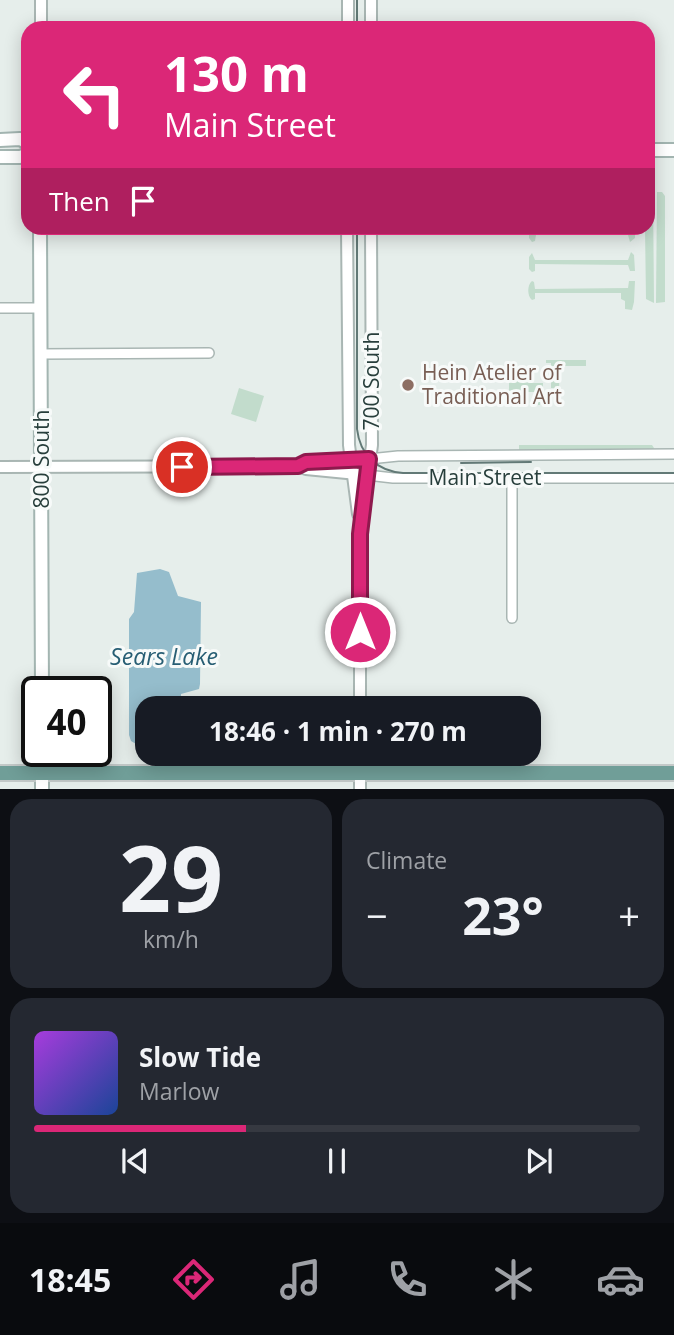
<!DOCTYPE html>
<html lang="en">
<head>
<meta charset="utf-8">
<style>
	:root { --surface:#171b24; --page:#242831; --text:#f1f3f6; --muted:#9ea1a6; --line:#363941; --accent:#db2777 }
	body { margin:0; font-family:"Open Sans",sans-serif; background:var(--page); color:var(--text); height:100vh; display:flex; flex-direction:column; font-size:26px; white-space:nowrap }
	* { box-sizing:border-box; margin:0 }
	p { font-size:23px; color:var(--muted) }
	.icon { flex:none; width:38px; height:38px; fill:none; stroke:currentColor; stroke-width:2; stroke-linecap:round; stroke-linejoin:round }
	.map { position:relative; height:789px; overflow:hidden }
	.panel { display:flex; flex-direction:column; gap:10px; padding:10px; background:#0d0f14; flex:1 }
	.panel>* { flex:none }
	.hud { position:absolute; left:21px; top:21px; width:634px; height:214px; border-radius:21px; box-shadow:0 4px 18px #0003; background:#db2777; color:#fff; overflow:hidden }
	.speed { position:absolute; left:21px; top:676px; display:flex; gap:14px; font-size:35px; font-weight:700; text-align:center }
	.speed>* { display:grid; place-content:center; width:91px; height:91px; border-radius:50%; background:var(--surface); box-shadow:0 4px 18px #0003; line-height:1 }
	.speed .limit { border:4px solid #111; border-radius:10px; background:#fff; color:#111 }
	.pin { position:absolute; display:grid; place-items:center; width:60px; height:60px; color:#fff; margin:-30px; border:4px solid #fff; border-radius:50%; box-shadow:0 2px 7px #0007 }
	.me { position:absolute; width:77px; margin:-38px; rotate:0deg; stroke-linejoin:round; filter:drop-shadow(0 0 5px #0008) }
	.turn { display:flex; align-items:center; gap:24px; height:147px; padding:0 28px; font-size:32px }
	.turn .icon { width:91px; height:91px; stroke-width:2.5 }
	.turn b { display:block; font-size:49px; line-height:60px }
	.then { display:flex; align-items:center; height:66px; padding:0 28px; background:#0003; gap:14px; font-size:26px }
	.big { font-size:52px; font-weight:700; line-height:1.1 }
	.panel .widget { flex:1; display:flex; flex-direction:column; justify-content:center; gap:10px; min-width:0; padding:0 24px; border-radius:21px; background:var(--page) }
	.panel .dial { align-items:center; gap:0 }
	.dial b { font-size:91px; line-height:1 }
	.song { display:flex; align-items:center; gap:21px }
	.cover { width:84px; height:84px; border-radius:10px; background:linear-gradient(135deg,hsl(280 70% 55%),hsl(220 70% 35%)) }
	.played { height:7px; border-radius:4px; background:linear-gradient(90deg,var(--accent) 35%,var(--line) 35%) }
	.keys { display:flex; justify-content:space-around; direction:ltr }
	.heat { display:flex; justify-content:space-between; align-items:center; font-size:38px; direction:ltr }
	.panel .tiles { flex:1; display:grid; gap:10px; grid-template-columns:1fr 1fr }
	.widget:last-child { grid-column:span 2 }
	.trip { position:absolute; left:135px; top:696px; width:406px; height:70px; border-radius:21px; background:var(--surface); box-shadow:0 4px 18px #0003; font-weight:700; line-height:70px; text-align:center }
	.dock { display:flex; height:112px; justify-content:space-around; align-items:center; background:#090b0e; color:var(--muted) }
	.dock .icon { width:49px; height:49px }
	.dock .current { color:var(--accent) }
	.dock b { font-size:32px; color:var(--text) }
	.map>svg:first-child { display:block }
	.green { fill:#c2dccc }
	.water { fill:#95bdcc }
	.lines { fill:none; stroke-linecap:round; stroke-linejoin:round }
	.minor-casing { stroke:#a9b6b3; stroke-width:12 }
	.tertiary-casing { stroke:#a9b6b3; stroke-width:14 }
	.secondary-casing { stroke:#a3b5b1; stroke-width:16 }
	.primary-casing { stroke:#c3c9c8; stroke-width:18 }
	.minor { stroke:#fff; stroke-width:9 }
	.tertiary { stroke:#fff; stroke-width:10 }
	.secondary { stroke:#fff; stroke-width:12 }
	.primary { stroke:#709e98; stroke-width:14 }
	.tram { stroke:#627976; stroke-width:2 }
	.route-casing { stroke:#8e194d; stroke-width:18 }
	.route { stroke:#db2777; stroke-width:12 }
	.education-dot { fill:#8d6e63; stroke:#f7faf9; stroke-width:2.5 }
	.labels { text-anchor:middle; stroke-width:6; stroke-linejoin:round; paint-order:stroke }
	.education-label { font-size:21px; fill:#785e54; stroke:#f7faf9; text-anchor:start }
	.street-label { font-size:21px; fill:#273e3b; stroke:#f7faf9 }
	.water-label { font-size:23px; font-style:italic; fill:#275e74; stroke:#f7faf9 }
</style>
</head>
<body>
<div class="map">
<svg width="674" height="789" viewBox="0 0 674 789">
	<rect width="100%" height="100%" fill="#e6eeeb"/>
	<!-- green -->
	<g class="green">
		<polygon points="648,191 653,191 654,303 646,299 645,228 648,228"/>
		<polygon points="657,192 662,192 665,196 665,302 656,303"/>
		<polygon points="529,228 535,228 536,230 629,230 629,228 635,228 635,238 630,242 628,235 536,235 535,241 532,242 529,238"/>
		<polygon points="532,253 535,260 628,260 631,252 634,255 635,271 630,271 628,265 535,264 535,271 532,272 529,269 529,257"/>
		<path d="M532,281L534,282L535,289L628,288L629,281H635L634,302L632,310L625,309V301L621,299V293H535V299L532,300C527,296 527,285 532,281Z"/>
		<polygon points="546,360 586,360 586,366 560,366 559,388 551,388 551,363 546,363"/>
		<polygon points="516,372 531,372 531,383 543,383 543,388 540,388 540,405 538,405 538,392 509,392 509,377"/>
		<polygon points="239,388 264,396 256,422 231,414"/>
		<polygon points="519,445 652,445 654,448 653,451 519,452"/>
	</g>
	<!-- water -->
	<polygon class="water" points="160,569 169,572 178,596 201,602 200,684 199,689 181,694 181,709 147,709 147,745 136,744 131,741 129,735 129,619 134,612 137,573"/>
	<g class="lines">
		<defs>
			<g id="minor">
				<polyline points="0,308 41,308"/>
				<polyline points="41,354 209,353"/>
				<polyline points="369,459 398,456 674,454"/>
				<polyline points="367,475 393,478 674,478"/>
				<polyline points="512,618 512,477"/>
			</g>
			<g id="tertiary">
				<polyline points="41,28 41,0"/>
				<polyline points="348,28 348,0"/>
				<polyline points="371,28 371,0"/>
				<polyline points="347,228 349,445 358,514"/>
				<polyline points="298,466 306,469 357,474"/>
				<polyline points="0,467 298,466 306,462 369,459"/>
				<polyline points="360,709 360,534 372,445 371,228"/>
				<polyline points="360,754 360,789"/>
			</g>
			<g id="secondary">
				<polyline points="0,140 20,139 28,143"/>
				<polyline points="648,150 674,150"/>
				<polyline points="0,157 20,157 28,154"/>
				<polyline points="40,228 42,691"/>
				<polyline points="42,751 42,789"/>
			</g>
			<polyline id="primary" points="0,773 674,773"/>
		</defs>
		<!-- minor casing -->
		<use href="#minor" class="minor-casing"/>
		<!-- tertiary casing -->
		<use href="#tertiary" class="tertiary-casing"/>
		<!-- secondary casing -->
		<use href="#secondary" class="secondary-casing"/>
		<!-- primary casing -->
		<use href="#primary" class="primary-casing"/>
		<!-- minor -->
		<use href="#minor" class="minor"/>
		<!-- tertiary -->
		<use href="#tertiary" class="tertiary"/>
		<!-- secondary -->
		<use href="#secondary" class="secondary"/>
		<!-- primary -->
		<use href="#primary" class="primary"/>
		<!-- tram -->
		<g class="tram">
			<polyline points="357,0 357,28"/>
			<path d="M357,228V429C360,455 377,471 403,473H674"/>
			<polyline points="461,463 531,462"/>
		</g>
	</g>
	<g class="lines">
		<defs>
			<polyline id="route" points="182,467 298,466 306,462 369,459 360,534 360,632"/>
		</defs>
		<!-- route casing -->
		<use href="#route" class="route-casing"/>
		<!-- route -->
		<use href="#route" class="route"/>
	</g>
	<!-- markers -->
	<circle class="education-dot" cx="408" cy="385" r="7"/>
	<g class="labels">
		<!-- education labels -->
		<g class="education-label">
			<text x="422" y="380">Hein Atelier of<tspan x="422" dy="24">Traditional Art</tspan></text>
		</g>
		<!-- street labels -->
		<g class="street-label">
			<text transform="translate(372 381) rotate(-90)" y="7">700 South</text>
			<text transform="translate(42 459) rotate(-90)" y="7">800 South</text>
			<text x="485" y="485">Main Street</text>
		</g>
		<!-- water labels -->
		<g class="water-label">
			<text x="164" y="665">Sears Lake</text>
		</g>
	</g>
</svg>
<div class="speed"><div class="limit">40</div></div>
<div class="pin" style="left:182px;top:467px;background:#d93025"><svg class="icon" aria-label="arrive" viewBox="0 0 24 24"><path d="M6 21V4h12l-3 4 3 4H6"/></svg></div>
<svg class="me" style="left:360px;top:632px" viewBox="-20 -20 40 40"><circle r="17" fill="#db2777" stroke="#fff" stroke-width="3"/><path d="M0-11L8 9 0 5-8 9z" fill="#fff"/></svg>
<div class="trip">18:46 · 1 min · 270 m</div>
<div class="hud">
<div class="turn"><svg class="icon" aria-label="left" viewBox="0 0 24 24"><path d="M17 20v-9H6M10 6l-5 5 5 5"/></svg><div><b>130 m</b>Main Street</div></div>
<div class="then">Then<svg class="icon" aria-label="arrive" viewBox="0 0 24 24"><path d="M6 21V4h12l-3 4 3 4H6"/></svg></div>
</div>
</div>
<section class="panel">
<div class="tiles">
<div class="widget dial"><b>29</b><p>km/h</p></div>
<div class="widget"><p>Climate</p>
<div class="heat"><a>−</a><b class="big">23°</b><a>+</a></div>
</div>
<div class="widget">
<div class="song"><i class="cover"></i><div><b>Slow Tide</b><p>Marlow</p></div></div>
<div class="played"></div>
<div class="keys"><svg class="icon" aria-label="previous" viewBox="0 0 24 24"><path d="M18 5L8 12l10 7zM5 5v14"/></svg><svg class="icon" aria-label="pause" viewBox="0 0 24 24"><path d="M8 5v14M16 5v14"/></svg><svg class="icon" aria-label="next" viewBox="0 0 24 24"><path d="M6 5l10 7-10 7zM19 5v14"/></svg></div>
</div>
</div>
</section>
<nav class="dock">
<b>18:45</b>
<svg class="icon current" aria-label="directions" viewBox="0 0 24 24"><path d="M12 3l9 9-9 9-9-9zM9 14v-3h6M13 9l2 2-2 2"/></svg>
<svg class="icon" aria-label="music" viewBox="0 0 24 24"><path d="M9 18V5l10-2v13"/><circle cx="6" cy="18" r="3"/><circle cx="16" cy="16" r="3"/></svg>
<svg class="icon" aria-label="phone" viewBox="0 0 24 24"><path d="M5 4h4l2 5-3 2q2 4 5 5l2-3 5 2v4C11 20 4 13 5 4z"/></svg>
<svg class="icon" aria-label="climate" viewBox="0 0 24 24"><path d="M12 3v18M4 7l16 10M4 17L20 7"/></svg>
<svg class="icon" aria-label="car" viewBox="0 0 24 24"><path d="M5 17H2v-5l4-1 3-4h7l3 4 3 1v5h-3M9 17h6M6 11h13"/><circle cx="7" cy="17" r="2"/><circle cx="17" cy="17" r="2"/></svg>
</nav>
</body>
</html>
